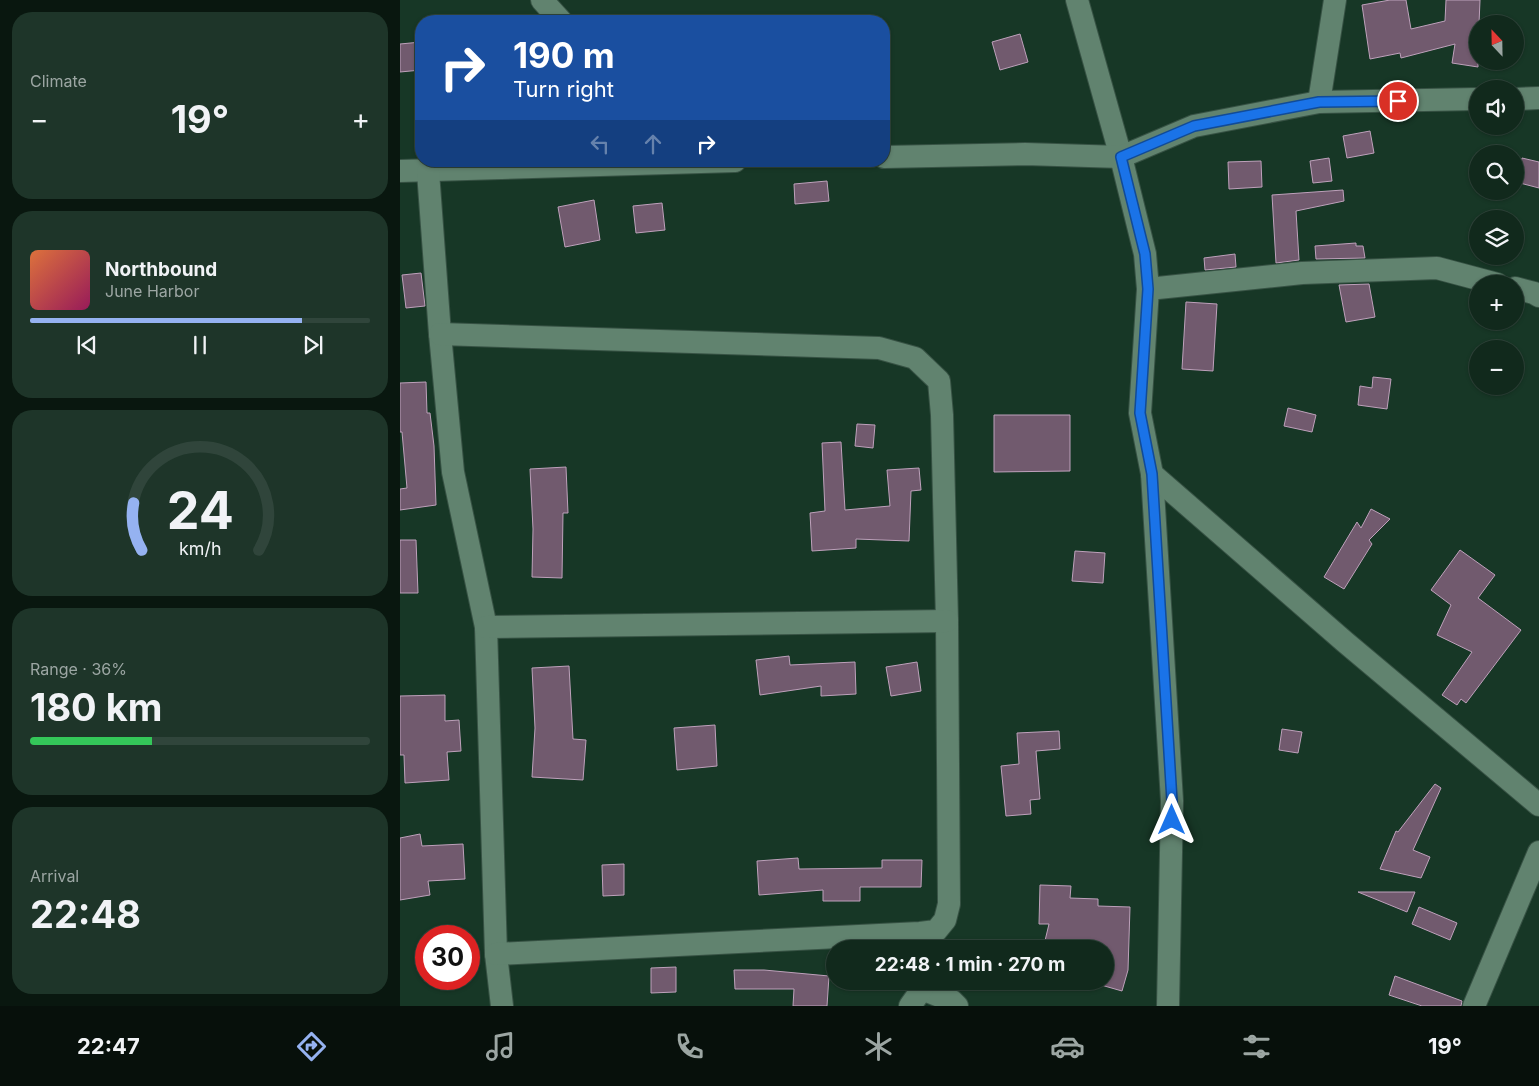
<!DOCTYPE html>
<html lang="en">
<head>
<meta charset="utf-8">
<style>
	:root { --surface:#11291c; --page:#1e3529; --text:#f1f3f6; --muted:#9ca6a3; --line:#30453b; --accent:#95b2f1 }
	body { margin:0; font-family:Inter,sans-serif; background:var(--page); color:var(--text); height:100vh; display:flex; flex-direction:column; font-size:19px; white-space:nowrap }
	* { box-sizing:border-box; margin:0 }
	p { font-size:16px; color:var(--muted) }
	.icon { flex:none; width:28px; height:28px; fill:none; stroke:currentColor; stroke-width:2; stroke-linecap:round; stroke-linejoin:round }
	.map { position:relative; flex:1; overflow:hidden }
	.details { display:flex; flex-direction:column; gap:12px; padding:12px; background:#09170f; width:400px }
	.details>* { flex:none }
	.guide { position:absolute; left:15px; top:15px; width:475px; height:152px; border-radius:20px; box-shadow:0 1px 4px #0004,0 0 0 1px var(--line); background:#1a4fa0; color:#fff; overflow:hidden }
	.needle { width:32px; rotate:338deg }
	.controls { position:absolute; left:1069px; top:15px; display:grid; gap:10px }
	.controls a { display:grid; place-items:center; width:55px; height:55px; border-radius:50%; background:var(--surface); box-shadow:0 1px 4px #0004,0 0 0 1px var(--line); font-size:25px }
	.speed { position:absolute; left:15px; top:925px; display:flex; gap:10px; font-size:25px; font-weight:700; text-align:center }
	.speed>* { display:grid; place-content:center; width:65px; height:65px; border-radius:50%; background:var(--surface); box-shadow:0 1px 4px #0004,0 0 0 1px var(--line); line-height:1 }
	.speed .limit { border:8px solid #d22; background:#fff; color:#111 }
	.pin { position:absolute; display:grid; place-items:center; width:42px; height:42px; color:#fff; margin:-21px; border:2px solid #fff; border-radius:50%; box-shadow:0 1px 5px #0007 }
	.me { position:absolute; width:55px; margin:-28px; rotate:0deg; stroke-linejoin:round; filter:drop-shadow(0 0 4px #0008) }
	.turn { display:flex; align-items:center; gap:18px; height:105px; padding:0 15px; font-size:22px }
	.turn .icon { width:65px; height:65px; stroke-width:2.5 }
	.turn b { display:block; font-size:35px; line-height:42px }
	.lanes { display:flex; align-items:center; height:48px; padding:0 15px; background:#0003; justify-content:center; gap:25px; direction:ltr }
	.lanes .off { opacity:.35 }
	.big { font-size:38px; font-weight:700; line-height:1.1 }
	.details .tile { flex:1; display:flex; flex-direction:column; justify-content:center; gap:8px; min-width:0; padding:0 18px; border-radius:20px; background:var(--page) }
	.details .dial { align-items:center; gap:0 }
	.dial svg { height:130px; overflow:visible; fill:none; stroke:var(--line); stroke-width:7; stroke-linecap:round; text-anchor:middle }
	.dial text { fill:var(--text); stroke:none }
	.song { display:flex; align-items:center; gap:15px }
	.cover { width:60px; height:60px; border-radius:8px; background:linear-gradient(135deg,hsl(20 70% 55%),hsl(330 70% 35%)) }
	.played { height:5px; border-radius:2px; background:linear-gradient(90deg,var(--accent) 80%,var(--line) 80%) }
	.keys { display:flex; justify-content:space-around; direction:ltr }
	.heat { display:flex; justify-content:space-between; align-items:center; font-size:28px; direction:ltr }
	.charge { height:8px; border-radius:4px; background:linear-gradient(90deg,#34c759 36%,var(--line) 0) }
	.trip { position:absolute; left:426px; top:940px; width:288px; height:50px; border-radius:25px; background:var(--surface); box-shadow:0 1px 4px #0004,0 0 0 1px var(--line); font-weight:700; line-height:50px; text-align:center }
	.menu { display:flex; height:80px; justify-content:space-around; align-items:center; background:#07100b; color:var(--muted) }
	.menu .icon { width:35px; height:35px }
	.menu .selected { color:var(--accent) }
	.menu b { font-size:22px; color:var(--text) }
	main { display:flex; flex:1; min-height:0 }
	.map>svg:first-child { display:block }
	.building { fill:#715a6e; stroke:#bea1bb }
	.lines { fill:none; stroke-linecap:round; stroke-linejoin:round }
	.street-casing { stroke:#375244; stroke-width:24 }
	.street { stroke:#61836f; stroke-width:22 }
	.route-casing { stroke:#114b97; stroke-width:12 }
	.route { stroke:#1a73e8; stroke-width:9 }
</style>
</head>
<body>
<main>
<section class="details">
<div class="tile"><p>Climate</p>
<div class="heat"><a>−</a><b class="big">19°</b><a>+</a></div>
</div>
<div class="tile">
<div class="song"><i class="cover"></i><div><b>Northbound</b><p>June Harbor</p></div></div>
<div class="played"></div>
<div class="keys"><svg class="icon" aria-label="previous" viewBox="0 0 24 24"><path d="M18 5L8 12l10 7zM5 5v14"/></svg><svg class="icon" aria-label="pause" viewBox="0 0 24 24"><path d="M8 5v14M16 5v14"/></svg><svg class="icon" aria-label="next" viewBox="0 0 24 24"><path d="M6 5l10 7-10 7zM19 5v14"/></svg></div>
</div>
<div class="tile dial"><svg viewBox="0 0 100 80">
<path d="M14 69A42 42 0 1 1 86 69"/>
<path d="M14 69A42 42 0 0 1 9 40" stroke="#95b2f1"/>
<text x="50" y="56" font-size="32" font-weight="700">24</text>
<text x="50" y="72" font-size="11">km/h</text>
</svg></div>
<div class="tile"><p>Range · 36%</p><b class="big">180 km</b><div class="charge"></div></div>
<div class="tile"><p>Arrival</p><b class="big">22:48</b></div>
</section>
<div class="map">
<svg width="1139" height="1006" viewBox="0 0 1139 1006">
	<rect width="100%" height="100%" fill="#173726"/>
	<!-- building -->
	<g class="building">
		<polygon points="990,0 1006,0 1011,29 1045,21 1046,0 1080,0 1079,24 1078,24 1078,67 1052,63 1055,44 1001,58 1000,53 970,59 962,5"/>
		<polygon points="620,34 628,62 600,70 592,42"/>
		<polygon points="21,42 21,70 0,72 0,44"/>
		<polygon points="970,131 974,153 947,158 943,136"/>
		<polygon points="929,158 932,181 913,183 910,161"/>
		<polygon points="1122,158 1139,162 1139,188 1116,182"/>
		<polygon points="861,161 862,187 829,189 828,162"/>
		<polygon points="427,181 429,201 395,204 394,184"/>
		<polygon points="943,190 944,201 896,211 899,260 876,263 872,195"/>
		<polygon points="194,200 200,240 165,247 158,207"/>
		<polygon points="262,203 265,230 236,233 233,206"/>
		<polygon points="956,243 956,246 963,246 965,258 916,259 915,246"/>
		<polygon points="835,254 836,267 805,270 804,258"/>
		<polygon points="21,273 25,306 6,308 2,275"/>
		<polygon points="969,284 975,317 946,322 939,285"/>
		<polygon points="786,302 817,304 813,371 782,369"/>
		<polygon points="973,377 991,379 987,409 958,405 960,386 972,388"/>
		<polygon points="26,382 27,413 30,413 34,446 36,505 0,510 0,489 7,488 2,432 0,432 0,383"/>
		<polygon points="888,408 916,415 912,432 884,426"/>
		<polygon points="594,415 670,415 670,471 594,472"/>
		<polygon points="457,424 475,425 473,448 455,446"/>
		<polygon points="441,442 445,510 490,506 487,470 519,468 521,490 511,491 509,541 456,539 456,548 412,551 410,513 425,511 422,443"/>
		<polygon points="166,467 168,513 163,513 162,578 132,577 133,529 130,469"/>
		<polygon points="971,509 990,519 969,540 972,544 944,589 924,577 957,522 961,528"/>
		<polygon points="0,540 16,540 18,593 0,593"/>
		<polygon points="1060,550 1095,575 1078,598 1121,630 1066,703 1061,699 1057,705 1042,695 1072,652 1037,635 1051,605 1031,590"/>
		<polygon points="675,551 705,553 703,583 672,581"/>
		<polygon points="389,656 390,665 455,662 456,694 421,696 421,686 360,695 356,660"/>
		<polygon points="517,662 521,691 491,696 486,667"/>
		<polygon points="169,666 173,739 186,740 183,780 132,777 135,728 132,668"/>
		<polygon points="45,695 45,721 59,720 61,751 47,752 49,780 5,783 4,755 0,755 0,696"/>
		<polygon points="315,725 317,766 277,770 274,728"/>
		<polygon points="882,729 902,732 898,753 879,750"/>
		<polygon points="659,731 660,749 636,751 640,799 630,800 631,814 606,816 601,766 619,764 617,733"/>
		<polygon points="1035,784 1041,788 1013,850 1030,857 1021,878 980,869 996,831 998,832"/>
		<polygon points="20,834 22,846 63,844 65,879 28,881 30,895 0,900 0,838"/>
		<polygon points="398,858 399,869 482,868 482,860 522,860 521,887 460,887 460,901 423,901 423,890 359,895 357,861"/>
		<polygon points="224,864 224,895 203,896 202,865"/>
		<polygon points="640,885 671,886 670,898 698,899 698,906 730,907 728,970 722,991 687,981 705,981 705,949 643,949 649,924 639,924"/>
		<polygon points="958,892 1015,892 1007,912"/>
		<polygon points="1019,907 1057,923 1050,940 1012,924"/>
		<polygon points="276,967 276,992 251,993 251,968"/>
		<polygon points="334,970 364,970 429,976 427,1006 393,1006 394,989 335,989"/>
		<polygon points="995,976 1062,1001 1061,1006 1022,1006 989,995"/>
	</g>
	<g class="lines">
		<defs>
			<g id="street">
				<polyline points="142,0 161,21"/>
				<polyline points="677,0 721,157 745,254 748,289 740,413 752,474 772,801 768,1006"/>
				<polyline points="1115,99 1139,98"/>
				<polyline points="919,102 935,0"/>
				<polyline points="484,157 625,154 721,157 794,126 919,102 1078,99"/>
				<polyline points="0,171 335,161"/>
				<polyline points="28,172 40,334 53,472 86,627 96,954 102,1006"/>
				<polyline points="1115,288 1134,293 1139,296"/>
				<polyline points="748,289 902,273 1037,268 1097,284"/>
				<polyline points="40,334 479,348 515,358 539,381 542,415 547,621 549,904 545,920 536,931 520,933 96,954"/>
				<polyline points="752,474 945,642 1139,805"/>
				<polyline points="86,627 547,621"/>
				<polyline points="522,989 552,1001 557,1006"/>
				<polyline points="510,1006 522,989 522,981"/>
				<polyline points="1074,1006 1139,852"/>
			</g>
		</defs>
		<!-- street casing -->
		<use href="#street" class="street-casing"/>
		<!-- street -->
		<use href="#street" class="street"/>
	</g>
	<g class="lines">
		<defs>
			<polyline id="route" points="772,820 772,801 752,474 740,413 748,289 745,254 721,157 794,126 919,102 998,101"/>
		</defs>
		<!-- route casing -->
		<use href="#route" class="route-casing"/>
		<!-- route -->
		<use href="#route" class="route"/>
	</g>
</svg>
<div class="controls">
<a><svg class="needle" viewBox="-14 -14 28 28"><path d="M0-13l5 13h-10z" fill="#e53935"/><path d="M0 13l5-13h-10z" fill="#9ca6a3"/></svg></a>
<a><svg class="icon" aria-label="sound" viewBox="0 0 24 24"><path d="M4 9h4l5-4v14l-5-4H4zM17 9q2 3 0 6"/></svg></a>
<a><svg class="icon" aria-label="search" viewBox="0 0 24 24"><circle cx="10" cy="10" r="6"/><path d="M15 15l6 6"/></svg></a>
<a><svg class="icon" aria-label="layers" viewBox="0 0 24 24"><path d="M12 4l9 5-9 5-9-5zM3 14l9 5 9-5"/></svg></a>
<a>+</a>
<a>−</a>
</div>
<div class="speed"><div class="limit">30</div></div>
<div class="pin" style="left:998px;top:101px;background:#d93025"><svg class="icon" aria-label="arrive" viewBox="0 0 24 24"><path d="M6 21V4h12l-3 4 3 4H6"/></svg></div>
<svg class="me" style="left:772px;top:820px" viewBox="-20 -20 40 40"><path d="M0-17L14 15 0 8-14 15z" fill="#1a73e8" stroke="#fff" stroke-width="4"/></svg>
<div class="trip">22:48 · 1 min · 270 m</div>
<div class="guide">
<div class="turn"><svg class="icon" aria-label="right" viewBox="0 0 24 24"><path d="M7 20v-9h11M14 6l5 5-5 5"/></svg><div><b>190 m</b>Turn right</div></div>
<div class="lanes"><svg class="icon off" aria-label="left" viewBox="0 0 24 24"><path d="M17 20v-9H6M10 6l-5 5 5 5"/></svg><svg class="icon off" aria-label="ahead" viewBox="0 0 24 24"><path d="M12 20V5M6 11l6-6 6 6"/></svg><svg class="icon" aria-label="right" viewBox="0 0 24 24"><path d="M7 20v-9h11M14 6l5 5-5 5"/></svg></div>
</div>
</div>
</main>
<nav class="menu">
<b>22:47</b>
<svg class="icon selected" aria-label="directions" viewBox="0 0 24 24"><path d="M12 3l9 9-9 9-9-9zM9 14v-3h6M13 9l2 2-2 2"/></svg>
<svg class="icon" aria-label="music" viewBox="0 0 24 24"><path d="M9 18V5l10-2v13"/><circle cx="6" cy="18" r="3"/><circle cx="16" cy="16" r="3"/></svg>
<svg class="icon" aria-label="phone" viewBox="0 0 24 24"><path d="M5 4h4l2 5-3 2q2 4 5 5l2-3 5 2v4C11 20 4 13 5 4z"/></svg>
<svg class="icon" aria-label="climate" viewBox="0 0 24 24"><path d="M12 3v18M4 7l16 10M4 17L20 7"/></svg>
<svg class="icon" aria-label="car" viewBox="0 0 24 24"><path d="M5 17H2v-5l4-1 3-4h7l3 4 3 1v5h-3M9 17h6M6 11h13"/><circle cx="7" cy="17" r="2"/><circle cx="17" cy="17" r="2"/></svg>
<svg class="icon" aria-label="filters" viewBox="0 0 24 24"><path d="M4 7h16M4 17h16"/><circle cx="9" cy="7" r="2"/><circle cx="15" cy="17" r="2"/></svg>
<b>19°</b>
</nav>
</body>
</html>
